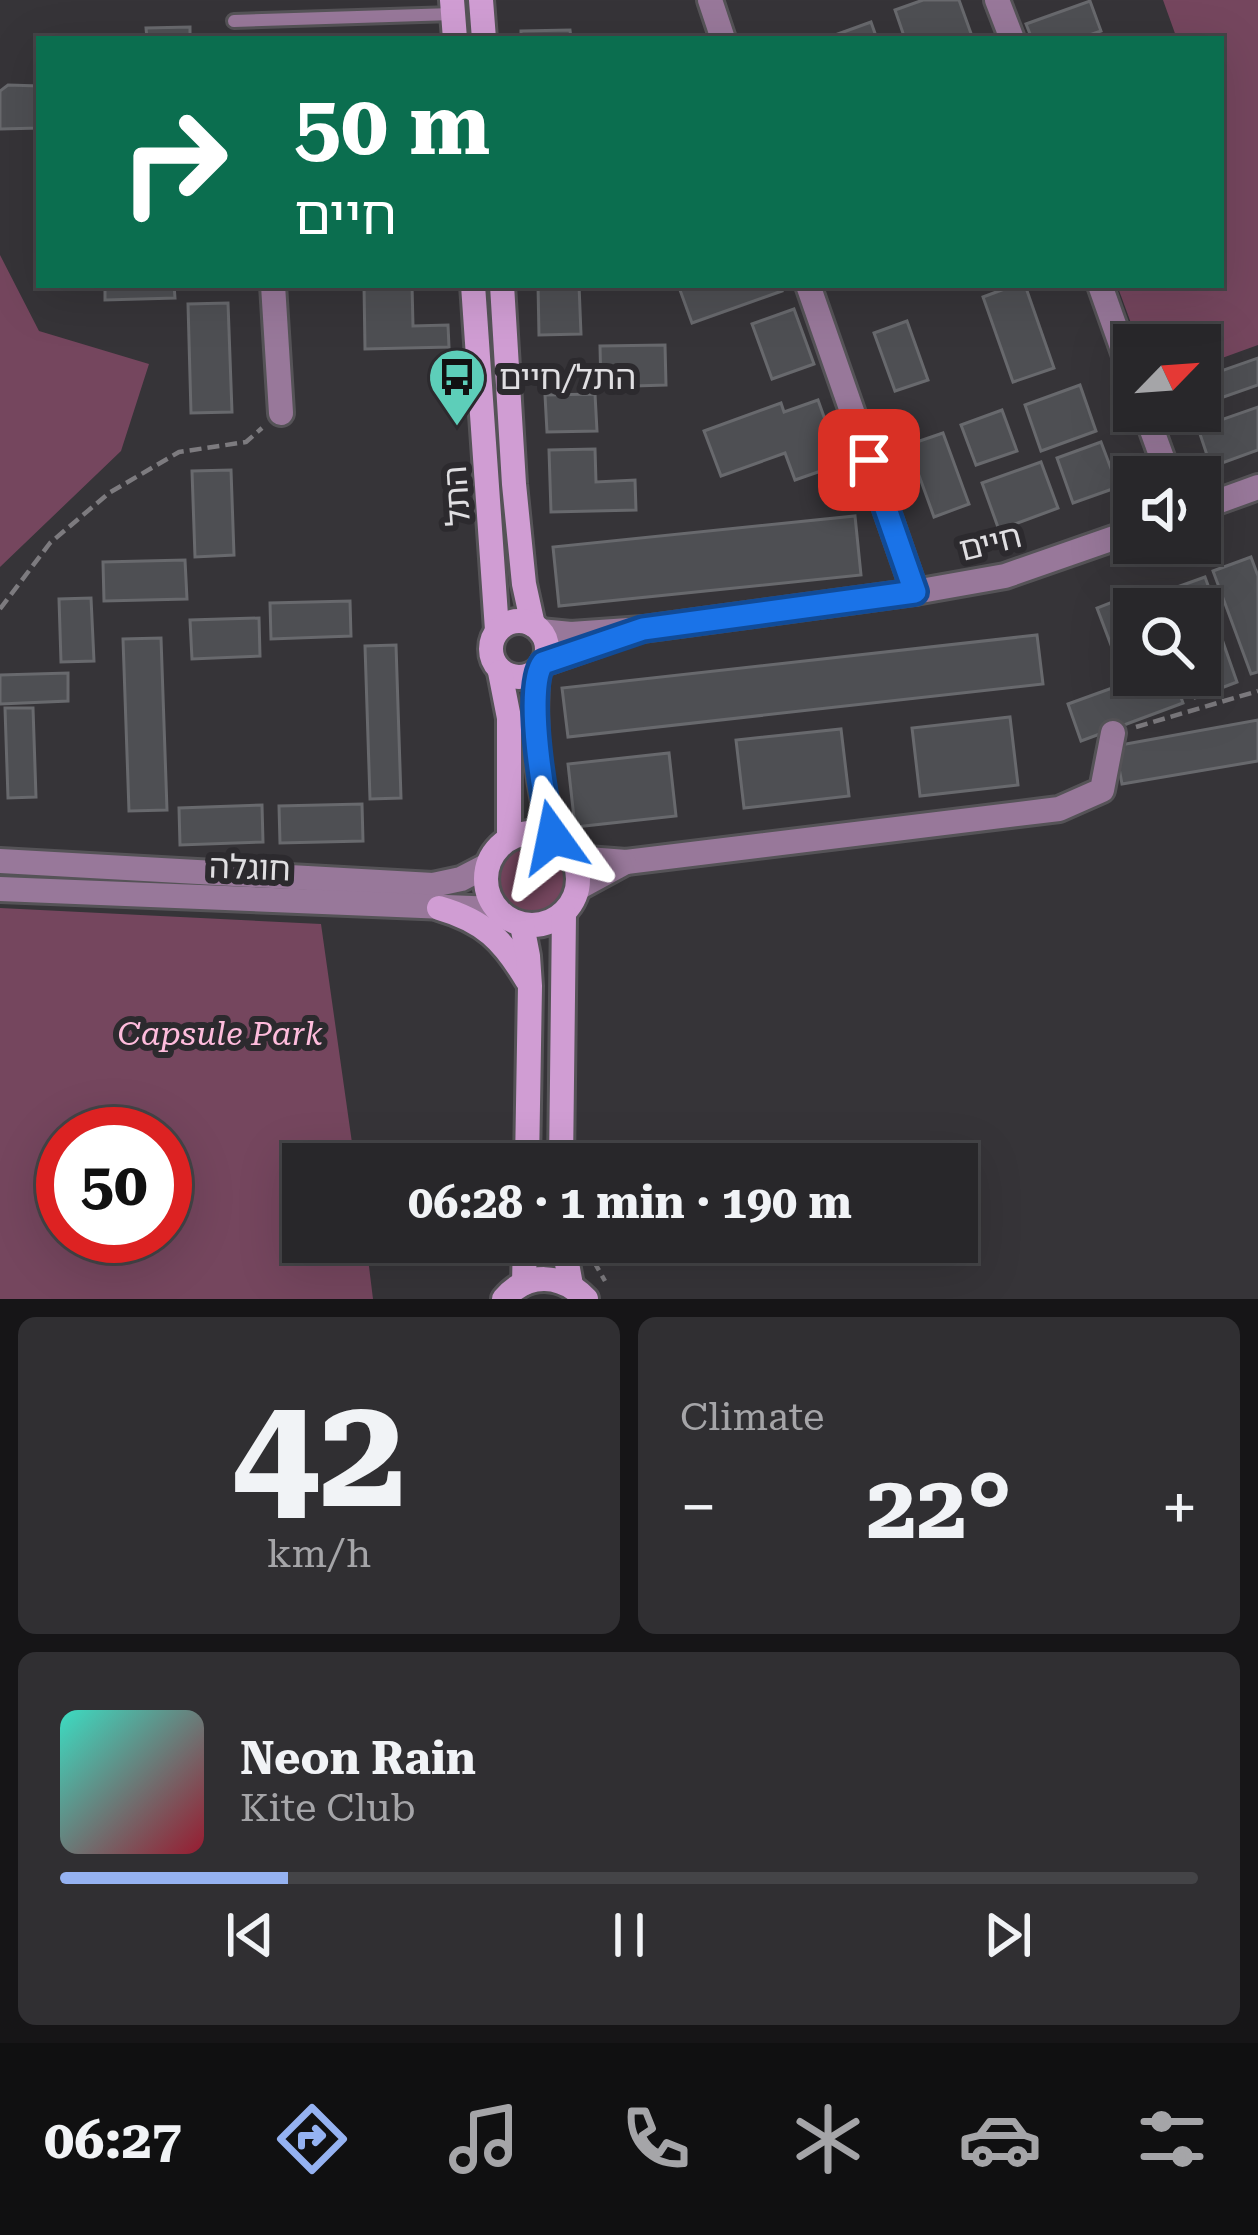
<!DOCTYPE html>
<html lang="en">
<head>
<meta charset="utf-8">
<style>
	:root { --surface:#28272a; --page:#302f32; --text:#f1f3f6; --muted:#a5a5a8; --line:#444447; --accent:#95b2f1 }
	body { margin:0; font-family:"Roboto Serif","Noto Sans Hebrew",serif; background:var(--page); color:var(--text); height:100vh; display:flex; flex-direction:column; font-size:45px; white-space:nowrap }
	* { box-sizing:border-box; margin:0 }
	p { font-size:39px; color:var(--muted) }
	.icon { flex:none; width:66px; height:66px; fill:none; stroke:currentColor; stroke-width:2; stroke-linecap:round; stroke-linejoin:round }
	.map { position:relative; height:1299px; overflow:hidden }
	.sheet { display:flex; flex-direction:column; gap:18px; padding:18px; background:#161517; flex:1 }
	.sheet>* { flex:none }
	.top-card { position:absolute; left:36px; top:36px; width:1188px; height:252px; border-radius:0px; box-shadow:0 12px 48px #0002,0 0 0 3px var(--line); background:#0b6e4f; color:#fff; overflow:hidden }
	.needle { width:78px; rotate:65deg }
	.buttons { position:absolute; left:1113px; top:324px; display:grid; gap:24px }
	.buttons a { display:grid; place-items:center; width:108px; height:108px; border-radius:0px; background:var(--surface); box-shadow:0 12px 48px #0002,0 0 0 3px var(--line); font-size:60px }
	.speed { position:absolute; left:36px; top:1107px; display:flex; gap:24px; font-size:60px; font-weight:700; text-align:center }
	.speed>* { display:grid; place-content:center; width:156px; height:156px; border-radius:50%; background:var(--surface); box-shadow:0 12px 48px #0002,0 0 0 3px var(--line); line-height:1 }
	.speed .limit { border:18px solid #d22; background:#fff; color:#111 }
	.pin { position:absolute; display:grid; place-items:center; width:102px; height:102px; color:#fff; margin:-51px; border-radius:24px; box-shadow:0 6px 18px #0006 }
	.me { position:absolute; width:132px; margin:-66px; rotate:348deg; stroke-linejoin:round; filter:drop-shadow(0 0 9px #0008) }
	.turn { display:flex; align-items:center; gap:42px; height:252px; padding:0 60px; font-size:54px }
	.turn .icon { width:156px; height:156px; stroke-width:2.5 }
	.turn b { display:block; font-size:84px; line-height:102px }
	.big { font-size:90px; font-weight:700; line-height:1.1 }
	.sheet .widget { flex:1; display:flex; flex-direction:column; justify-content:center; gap:18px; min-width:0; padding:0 42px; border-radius:18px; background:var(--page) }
	.sheet .dial { align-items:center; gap:0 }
	.dial b { font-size:156px; line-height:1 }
	.song { display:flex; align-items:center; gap:36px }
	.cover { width:144px; height:144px; border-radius:18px; background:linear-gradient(135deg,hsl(170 70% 55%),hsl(350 70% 35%)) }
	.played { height:12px; border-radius:6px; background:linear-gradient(90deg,var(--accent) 20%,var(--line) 20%) }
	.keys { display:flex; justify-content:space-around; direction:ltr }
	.heat { display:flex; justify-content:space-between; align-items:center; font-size:66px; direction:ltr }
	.sheet .tiles { flex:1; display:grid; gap:18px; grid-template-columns:1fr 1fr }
	.widget:last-child { grid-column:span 2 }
	.trip { position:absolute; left:282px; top:1143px; width:696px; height:120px; border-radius:0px; background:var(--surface); box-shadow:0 12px 48px #0002,0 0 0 3px var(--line); font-weight:700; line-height:120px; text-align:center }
	.dock { display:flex; height:192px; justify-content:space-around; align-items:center; background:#101011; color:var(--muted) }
	.dock .icon { width:84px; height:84px }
	.dock .current { color:var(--accent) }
	.dock b { font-size:54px; color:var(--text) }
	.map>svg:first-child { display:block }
	.green { fill:#75465e; fill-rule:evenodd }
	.building { fill:#4e4f53; stroke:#68696d; stroke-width:3 }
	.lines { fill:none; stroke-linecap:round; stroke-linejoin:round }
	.service-casing { stroke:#555357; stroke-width:18 }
	.minor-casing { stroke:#555357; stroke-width:30 }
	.tertiary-casing { stroke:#555357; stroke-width:30 }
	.secondary-casing { stroke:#555357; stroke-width:30 }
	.path { stroke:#7d7b7f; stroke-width:4.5; stroke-dasharray:12 6; stroke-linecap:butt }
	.service { stroke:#98789a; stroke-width:12 }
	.minor { stroke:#98789a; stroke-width:24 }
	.tertiary { stroke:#98789a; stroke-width:24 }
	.secondary { stroke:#d09dd3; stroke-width:24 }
	.route-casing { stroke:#114b97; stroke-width:30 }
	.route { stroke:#1a73e8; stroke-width:21 }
	.labels { text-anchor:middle; stroke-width:12; stroke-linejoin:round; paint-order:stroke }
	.poi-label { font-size:33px; fill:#e0dfe2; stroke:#2c2a2e; text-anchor:start }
	.street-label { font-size:33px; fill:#e0dfe2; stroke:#2c2a2e }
	.park-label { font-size:33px; font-style:italic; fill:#febcdc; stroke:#2c2a2e }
</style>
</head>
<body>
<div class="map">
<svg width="1258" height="1299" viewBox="0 0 1258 1299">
	<rect width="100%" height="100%" fill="#363438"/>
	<!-- green -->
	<g class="green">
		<polygon points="1163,0 1258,0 1258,345 1200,366 1200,345 1139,345 1117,285 1221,285 1221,39 1177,39"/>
		<polygon points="0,255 39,331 149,364 121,451 0,567"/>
		<circle cx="532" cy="879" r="33"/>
		<path d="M0,908L321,924L355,1164H303V1242H366L373,1299H0ZM165,1134V1236H63V1134Z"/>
	</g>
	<!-- building -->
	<g class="building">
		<polygon points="923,0 959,0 973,39 905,39 895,10"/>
		<polygon points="1090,1 1101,31 1078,39 1032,39 1026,24"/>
		<polygon points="871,22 877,39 824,39"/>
		<polygon points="190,27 190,39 147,39 146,28"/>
		<polygon points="570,30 571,39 521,39 521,31"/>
		<polygon points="8,85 39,86 39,128 0,129 0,91"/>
		<polygon points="105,285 174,285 175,298 105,300"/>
		<polygon points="364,285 412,285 413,326 448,325 449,347 365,349"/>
		<polygon points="538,285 579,285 581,334 539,335"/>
		<polygon points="694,285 780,285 782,291 692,323 680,290"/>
		<polygon points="1015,285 1025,285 1054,368 1013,382 983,297"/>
		<polygon points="228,303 232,412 191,413 188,304"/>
		<polygon points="794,309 814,364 772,379 752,324"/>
		<polygon points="907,321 928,380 895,391 874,333"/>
		<polygon points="665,345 666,385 601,387 600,346"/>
		<polygon points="1258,358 1258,385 1212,401 1204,377"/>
		<polygon points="1080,385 1096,431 1041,451 1025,405"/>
		<polygon points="595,394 597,431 547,432 545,395"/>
		<polygon points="818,400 841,464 795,480 785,453 721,476 704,431 781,403 784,412"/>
		<polygon points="1258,407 1258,450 1211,467 1198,428"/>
		<polygon points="1002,410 1017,451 976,465 961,425"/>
		<polygon points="943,433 969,504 934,517 908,445"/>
		<polygon points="1101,442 1118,487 1073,503 1057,458"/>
		<polygon points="595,449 596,482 635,480 636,510 551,512 549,450"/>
		<polygon points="1041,462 1058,508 999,530 982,483"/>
		<polygon points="231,470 234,555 195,557 192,471"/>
		<polygon points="855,516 861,575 559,606 553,547"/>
		<polygon points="1251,557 1258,576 1258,672 1251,674 1213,571"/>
		<polygon points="185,560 187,599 104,601 103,562"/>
		<polygon points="1205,577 1222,624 1200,632 1200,609 1160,609 1155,595"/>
		<polygon points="1128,596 1134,612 1134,670 1122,674 1097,608"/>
		<polygon points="91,598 94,661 61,662 59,599"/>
		<polygon points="350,601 351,636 271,639 270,603"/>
		<polygon points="259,618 260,656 192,659 190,620"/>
		<polygon points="1037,635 1043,684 568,737 562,688"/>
		<polygon points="161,638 167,810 129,811 123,639"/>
		<polygon points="1223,642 1237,682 1195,698 1187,675 1200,675 1200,651"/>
		<polygon points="396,645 401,798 370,799 365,646"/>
		<polygon points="68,673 68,701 0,704 0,675"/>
		<polygon points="1148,675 1173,675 1183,703 1081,741 1068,704"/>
		<polygon points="5,708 33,708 36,797 8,798"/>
		<polygon points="1010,717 1018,785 920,796 912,728"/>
		<polygon points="1258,720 1258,761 1122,784 1115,746"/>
		<polygon points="841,729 849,796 744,808 736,740"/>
		<polygon points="669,753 676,816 575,827 568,764"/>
		<polygon points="362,804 363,841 280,843 279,806"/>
		<polygon points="262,805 263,842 180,845 179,808"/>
	</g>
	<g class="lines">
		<defs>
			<polyline id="service" points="234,21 453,14"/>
			<g id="minor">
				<polyline points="710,0 723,39"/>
				<polyline points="997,0 1012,39"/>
				<polyline points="273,285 281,413"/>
				<polyline points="808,285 915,592"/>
				<polyline points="1100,285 1134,381"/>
				<polyline points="1145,411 1169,477"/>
				<polyline points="574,858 626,862 1059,809 1102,790 1113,733"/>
				<polyline points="578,888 624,863"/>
			</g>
			<g id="tertiary">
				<polyline points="1200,508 1258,487"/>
				<polyline points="540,631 571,634 643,629 915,592 1005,576 1134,531"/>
				<polyline points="543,663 606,641"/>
				<polyline points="0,861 433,885 461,879 488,865"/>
				<polyline points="0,889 496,909"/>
			</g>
			<g id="secondary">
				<polyline points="452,0 455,39"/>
				<polyline points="481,0 484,39"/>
				<polyline points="473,285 497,630"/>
				<polyline points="502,285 514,484 524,584 533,625"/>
				<circle cx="519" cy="649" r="28"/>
				<path d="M537,671C532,724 537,786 553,837"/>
				<polyline points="500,672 509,718 509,838"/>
				<circle cx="532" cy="879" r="46"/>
				<path d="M439,908C484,921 503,940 527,980"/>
				<polyline points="522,925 528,956 530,986 527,1164"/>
				<polyline points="561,1164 564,914"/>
				<polyline points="563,1242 571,1285"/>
				<polyline points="524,1283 525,1242"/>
				<path d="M504,1299C528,1271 562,1274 586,1299"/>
			</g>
		</defs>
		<!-- service casing -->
		<use href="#service" class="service-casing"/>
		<!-- minor casing -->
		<use href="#minor" class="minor-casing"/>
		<!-- tertiary casing -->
		<use href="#tertiary" class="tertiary-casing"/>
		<!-- secondary casing -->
		<use href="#secondary" class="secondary-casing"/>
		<!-- path -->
		<g class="path">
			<polyline points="0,609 50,543 109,493 179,452 246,442 262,428"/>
			<polyline points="1136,727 1258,691"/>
			<polyline points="593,1260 605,1281"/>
		</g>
		<!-- service -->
		<use href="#service" class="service"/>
		<!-- minor -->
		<use href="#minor" class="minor"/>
		<!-- tertiary -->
		<use href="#tertiary" class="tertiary"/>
		<!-- secondary -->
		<use href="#secondary" class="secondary"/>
	</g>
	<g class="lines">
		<defs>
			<path id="route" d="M553,837C544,806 524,687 543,663L643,629L915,592L869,460"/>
		</defs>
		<!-- route casing -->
		<use href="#route" class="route-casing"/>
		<!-- route -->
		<use href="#route" class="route"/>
	</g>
	<!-- icons -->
	<defs>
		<symbol id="bus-pin" viewBox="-11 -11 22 30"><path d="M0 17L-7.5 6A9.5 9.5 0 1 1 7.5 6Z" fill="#5dceb9" stroke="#2c2a2e"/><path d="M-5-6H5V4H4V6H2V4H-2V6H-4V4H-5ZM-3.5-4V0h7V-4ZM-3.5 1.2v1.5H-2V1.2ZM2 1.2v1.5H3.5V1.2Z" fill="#111"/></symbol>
	</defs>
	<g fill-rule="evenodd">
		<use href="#bus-pin" x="424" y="344" width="66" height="90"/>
	</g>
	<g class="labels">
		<!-- poi labels -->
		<g class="poi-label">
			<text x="499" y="389">התל/חיים</text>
		</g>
		<!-- street labels -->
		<g class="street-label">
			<text transform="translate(456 496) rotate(-94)" y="12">התל</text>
			<text transform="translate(990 542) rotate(-14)" y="12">חיים</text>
			<text transform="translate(250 867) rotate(2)" y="12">חוגלה</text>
		</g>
		<!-- park labels -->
		<g class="park-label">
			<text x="220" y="1045">Capsule Park</text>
		</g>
	</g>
</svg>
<div class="buttons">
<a><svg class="needle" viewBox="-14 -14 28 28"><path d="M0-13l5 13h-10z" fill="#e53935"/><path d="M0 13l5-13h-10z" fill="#a5a5a8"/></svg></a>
<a><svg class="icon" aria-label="sound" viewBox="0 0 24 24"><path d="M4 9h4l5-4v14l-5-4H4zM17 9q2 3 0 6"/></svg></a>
<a><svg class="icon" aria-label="search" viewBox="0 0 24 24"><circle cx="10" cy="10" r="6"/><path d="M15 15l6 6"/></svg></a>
</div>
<div class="speed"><div class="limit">50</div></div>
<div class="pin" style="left:869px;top:460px;background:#d93025"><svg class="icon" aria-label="arrive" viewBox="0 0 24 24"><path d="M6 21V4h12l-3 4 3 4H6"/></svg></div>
<svg class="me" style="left:553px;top:837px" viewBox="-20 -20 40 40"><path d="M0-17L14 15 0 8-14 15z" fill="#1a73e8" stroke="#fff" stroke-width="4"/></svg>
<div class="trip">06:28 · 1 min · 190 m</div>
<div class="top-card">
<div class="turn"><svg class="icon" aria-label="right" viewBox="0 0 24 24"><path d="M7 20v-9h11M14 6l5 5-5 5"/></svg><div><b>50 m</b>חיים</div></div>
</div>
</div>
<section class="sheet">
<div class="tiles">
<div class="widget dial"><b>42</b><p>km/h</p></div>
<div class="widget"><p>Climate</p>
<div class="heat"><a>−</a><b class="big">22°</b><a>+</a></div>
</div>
<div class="widget">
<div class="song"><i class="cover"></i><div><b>Neon Rain</b><p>Kite Club</p></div></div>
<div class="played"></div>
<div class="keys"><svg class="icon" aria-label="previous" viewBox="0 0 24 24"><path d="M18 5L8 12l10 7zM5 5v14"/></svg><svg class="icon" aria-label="pause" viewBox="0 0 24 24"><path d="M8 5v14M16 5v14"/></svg><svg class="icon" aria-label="next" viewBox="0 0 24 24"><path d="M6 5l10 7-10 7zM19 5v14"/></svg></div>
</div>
</div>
</section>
<nav class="dock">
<b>06:27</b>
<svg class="icon current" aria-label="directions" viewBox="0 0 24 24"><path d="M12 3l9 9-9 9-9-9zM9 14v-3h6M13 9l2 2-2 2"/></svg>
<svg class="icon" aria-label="music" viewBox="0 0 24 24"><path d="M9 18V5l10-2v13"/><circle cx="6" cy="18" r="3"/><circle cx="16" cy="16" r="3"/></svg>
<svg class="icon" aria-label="phone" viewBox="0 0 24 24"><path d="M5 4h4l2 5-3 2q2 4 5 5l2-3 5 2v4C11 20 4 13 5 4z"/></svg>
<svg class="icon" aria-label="climate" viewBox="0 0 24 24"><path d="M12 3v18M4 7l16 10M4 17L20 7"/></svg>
<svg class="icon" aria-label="car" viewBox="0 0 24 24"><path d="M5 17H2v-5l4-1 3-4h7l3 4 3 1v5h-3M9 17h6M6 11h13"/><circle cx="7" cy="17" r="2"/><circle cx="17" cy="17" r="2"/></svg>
<svg class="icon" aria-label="filters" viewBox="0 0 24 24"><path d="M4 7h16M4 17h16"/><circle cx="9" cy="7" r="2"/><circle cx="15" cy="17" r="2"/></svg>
</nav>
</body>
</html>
